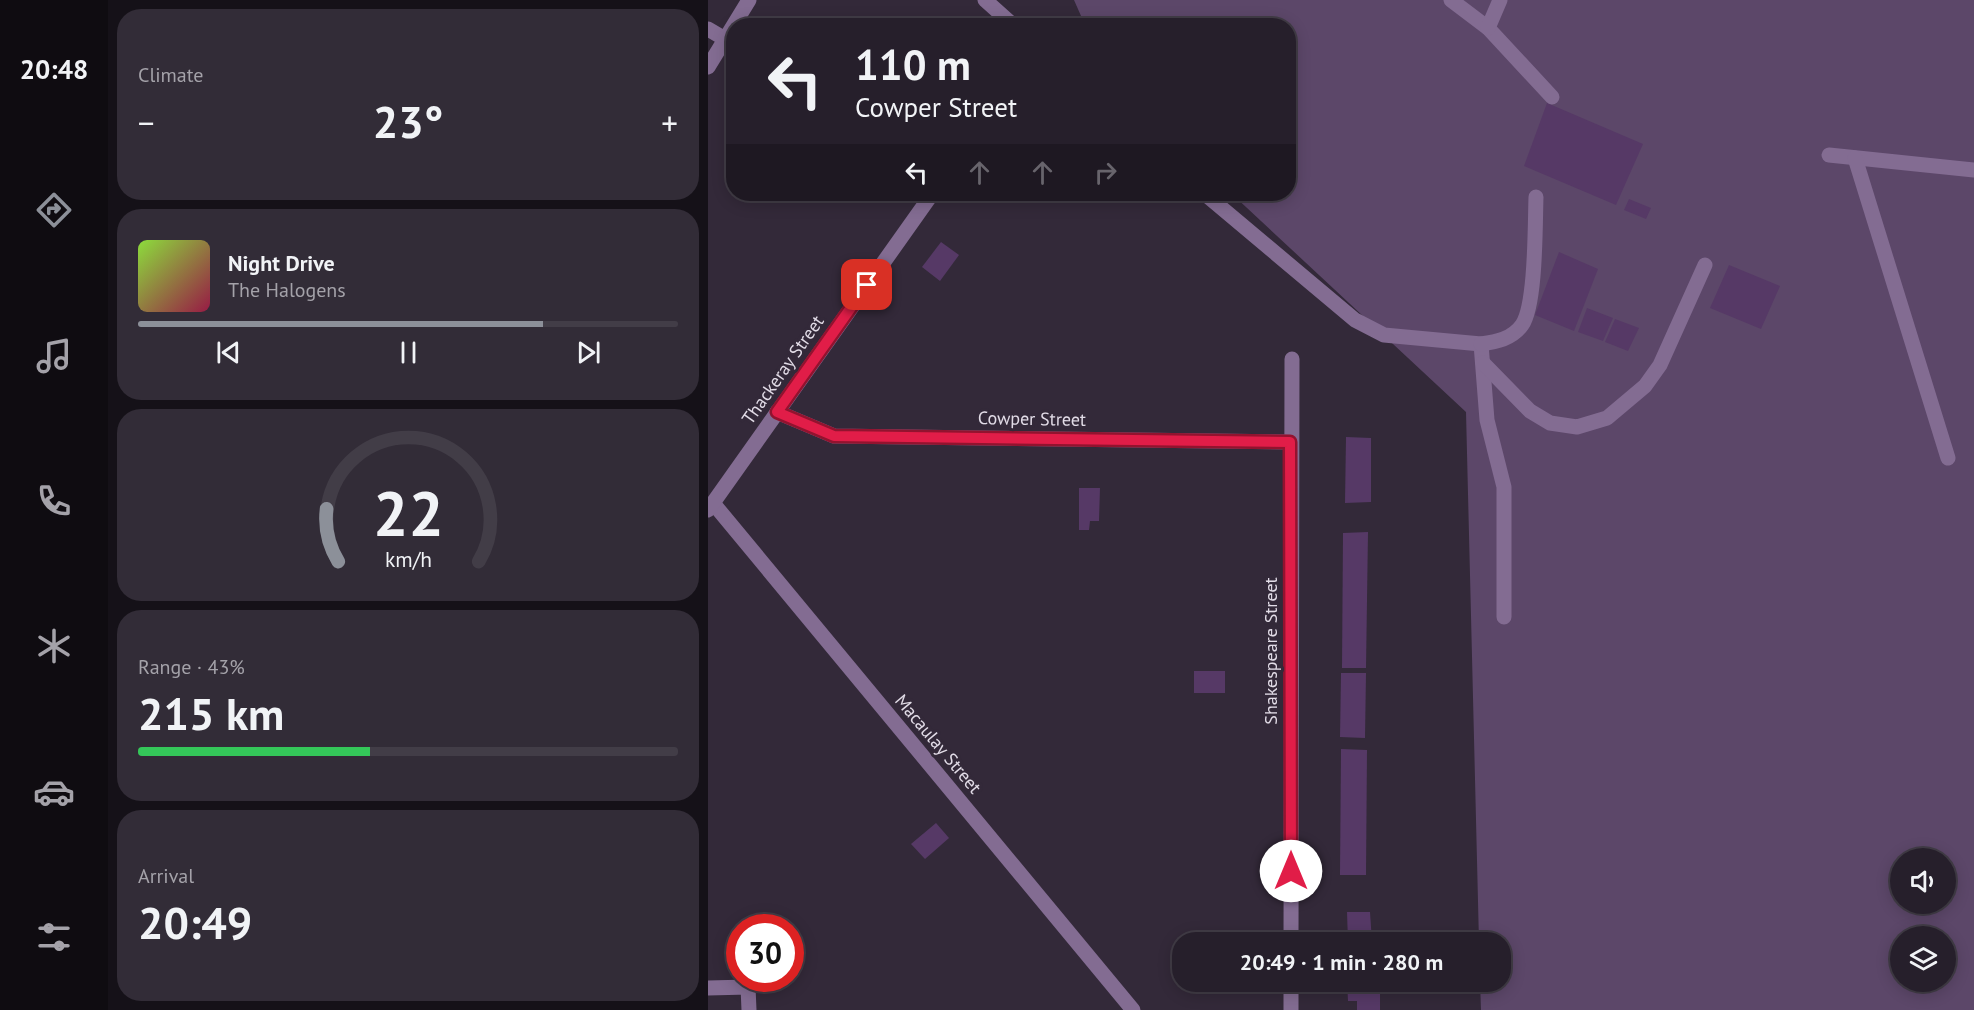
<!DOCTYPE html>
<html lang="en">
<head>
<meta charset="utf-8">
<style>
	:root { --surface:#261f2b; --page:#322c37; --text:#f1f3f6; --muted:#a4a2a9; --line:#423d47; --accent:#8c9099 }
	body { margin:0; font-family:"PT Sans",sans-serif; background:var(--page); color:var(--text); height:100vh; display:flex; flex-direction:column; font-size:22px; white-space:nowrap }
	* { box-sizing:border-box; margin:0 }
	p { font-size:20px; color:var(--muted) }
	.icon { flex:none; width:33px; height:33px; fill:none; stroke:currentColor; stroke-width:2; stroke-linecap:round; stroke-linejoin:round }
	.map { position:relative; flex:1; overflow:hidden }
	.details { display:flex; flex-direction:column; gap:9px; padding:9px; background:#151118; width:600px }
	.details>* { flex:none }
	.guide { position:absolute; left:18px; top:18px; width:570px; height:183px; border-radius:24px; box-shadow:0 3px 15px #0003,0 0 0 2px var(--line); background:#261f2b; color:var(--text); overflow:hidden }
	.controls { position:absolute; left:1182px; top:848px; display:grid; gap:12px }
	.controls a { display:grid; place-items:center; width:66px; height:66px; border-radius:50%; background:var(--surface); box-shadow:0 3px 15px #0003,0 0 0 2px var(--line); font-size:30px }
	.speed { position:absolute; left:18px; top:914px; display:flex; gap:12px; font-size:30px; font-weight:700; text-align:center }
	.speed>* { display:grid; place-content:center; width:78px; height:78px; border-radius:50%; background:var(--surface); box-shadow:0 3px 15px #0003,0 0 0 2px var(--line); line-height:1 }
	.speed .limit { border:9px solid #d22; background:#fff; color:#111 }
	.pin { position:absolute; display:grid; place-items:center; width:51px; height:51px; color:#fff; margin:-26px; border-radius:12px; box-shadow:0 3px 9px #0006 }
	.me { position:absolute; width:66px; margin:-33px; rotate:0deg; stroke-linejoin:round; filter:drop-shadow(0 0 4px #0008) }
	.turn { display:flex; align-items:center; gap:21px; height:126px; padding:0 30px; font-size:27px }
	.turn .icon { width:78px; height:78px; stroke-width:2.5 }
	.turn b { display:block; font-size:42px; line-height:51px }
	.lanes { display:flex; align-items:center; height:57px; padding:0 30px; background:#0003; justify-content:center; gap:30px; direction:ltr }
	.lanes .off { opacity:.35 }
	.big { font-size:45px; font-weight:700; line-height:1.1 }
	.details .tile { flex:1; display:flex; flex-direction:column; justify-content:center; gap:9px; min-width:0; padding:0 21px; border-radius:24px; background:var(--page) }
	.details .dial { align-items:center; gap:0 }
	.dial svg { height:156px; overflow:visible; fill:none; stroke:var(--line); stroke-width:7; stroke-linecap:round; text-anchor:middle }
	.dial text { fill:var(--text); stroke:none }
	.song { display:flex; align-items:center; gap:18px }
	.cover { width:72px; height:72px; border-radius:9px; background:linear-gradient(135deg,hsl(90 70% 55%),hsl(340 70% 35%)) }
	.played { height:6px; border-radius:3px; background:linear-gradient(90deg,var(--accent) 75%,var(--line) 75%) }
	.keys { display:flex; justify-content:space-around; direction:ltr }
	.heat { display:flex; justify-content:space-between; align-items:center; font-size:33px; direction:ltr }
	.charge { height:9px; border-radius:4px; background:linear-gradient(90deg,#34c759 43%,var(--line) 0) }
	.trip { position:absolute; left:464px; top:932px; width:339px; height:60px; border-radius:24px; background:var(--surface); box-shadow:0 3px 15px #0003,0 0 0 2px var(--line); font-weight:700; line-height:60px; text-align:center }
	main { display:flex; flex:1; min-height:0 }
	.dock { display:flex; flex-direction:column; width:108px; justify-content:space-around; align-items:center; background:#0f0c11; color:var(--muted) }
	.dock .icon { width:42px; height:42px }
	.dock .active { color:var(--accent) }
	.dock b { font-size:27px; color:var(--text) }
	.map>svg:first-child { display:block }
	.green { fill:#5c4769; fill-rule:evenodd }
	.building { fill:#563966 }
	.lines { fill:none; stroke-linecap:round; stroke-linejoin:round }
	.minor { stroke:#836c92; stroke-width:15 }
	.route-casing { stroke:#92132f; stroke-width:15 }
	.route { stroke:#e11d48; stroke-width:10 }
	.labels { text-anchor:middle; stroke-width:6; stroke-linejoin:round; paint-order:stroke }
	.street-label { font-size:18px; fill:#e2dce7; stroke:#332939 }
</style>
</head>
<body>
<main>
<nav class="dock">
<b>20:48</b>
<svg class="icon active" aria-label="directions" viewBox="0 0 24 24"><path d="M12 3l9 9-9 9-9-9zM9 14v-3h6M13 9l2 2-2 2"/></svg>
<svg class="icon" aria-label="music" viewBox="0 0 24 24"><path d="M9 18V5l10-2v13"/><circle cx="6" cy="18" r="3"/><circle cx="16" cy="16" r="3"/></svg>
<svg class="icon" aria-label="phone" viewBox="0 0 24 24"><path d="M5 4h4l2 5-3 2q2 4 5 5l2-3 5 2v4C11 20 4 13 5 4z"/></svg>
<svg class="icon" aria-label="climate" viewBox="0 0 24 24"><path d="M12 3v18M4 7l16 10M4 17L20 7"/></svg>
<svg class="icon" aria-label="car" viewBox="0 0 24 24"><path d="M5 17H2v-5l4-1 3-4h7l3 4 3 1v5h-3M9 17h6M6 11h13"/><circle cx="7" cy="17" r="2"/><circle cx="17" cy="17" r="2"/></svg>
<svg class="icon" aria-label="filters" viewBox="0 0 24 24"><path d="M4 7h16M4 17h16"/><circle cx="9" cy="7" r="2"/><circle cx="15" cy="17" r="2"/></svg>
</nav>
<section class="details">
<div class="tile"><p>Climate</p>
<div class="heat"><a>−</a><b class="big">23°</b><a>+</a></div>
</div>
<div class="tile">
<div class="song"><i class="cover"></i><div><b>Night Drive</b><p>The Halogens</p></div></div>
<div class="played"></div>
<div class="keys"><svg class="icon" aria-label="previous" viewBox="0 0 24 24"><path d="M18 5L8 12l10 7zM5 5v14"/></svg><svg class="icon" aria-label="pause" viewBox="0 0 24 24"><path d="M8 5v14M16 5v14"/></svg><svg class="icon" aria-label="next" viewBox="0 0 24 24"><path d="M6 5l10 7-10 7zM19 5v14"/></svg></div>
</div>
<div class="tile dial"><svg viewBox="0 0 100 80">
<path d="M14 69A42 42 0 1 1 86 69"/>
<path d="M14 69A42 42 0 0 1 8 42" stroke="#8c9099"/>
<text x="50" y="56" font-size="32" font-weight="700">22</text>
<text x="50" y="72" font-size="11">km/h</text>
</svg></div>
<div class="tile"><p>Range · 43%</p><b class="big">215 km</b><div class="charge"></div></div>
<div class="tile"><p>Arrival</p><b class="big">20:49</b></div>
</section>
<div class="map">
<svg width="1266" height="1010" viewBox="0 0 1266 1010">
	<rect width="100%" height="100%" fill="#332939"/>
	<!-- green -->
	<path class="green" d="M366,0H1266V1010H773L772,981H792V942H771L758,412L524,194H580V26L377,25ZM1192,858H1238V903H1192ZM1192,936H1238V981H1192Z"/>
	<!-- building -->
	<g class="building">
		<polygon points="839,103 935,144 908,205 816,166"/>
		<polygon points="921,199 943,208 938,219 916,210"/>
		<polygon points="233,242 251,255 232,281 214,267"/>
		<polygon points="851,252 890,269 866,331 827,315"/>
		<polygon points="1021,265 1072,286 1053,329 1002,308"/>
		<polygon points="879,308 905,318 895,341 870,332"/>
		<polygon points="907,319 931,328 920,351 897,342"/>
		<polygon points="638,437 663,438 663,502 637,503"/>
		<polygon points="371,488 392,488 391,521 382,521 381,530 371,530"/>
		<polygon points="660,532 658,668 634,668 635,533"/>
		<rect x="486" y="671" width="31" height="22"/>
		<polygon points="633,673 658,673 657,738 632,737"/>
		<polygon points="633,749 659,750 658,875 632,875"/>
		<polygon points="228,823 241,838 217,859 203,844"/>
		<polygon points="639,912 662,912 664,942 640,942"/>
		<polygon points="639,981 672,981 672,1010 649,1010 649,1001 640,1001"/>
	</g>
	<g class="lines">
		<!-- minor -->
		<g class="minor">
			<polyline points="277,0 306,26"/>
			<polyline points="743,0 780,28 844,97"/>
			<polyline points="780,28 792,0"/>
			<polyline points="0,29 17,39"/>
			<polyline points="0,67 41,0"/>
			<polyline points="1121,155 1266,170"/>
			<polyline points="1147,158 1240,458"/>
			<polyline points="497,194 647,320 676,335 773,344 779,420 796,487 796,617"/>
			<path d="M773,344C788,342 804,339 814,325C828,305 827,225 828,197"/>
			<polyline points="775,363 822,411 842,423 869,427 899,418 937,386 952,365 997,265"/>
			<polyline points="69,412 126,436 582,442"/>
			<polyline points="5,503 425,1010"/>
			<polyline points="0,510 224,194"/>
			<polyline points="583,942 584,359"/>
			<polyline points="583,981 583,1010"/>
			<polyline points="0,988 40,987 41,1010"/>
		</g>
	</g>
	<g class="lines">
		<defs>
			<polyline id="route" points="159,285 69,412 126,436 582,442 583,871"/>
		</defs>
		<!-- route casing -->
		<use href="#route" class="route-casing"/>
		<!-- route -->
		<use href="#route" class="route"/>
	</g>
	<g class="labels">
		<!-- street labels -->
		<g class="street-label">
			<text transform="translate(75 370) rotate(-55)" y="6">Thackeray Street</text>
			<text transform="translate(324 419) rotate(1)" y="6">Cowper Street</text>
			<text transform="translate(563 651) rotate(-90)" y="6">Shakespeare Street</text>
			<text transform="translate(230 744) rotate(50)" y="6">Macaulay Street</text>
		</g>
	</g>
</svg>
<div class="controls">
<a><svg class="icon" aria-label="sound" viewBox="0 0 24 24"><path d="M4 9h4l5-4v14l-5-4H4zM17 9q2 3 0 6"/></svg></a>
<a><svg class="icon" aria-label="layers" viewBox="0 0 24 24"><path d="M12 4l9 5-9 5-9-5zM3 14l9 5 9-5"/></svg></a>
</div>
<div class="speed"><div class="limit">30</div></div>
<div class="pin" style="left:159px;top:285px;background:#d93025"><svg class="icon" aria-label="arrive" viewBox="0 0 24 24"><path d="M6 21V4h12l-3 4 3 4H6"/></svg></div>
<svg class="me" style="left:583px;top:871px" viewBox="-20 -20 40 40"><circle r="19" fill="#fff"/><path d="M0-13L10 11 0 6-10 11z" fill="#e11d48"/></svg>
<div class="trip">20:49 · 1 min · 280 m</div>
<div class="guide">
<div class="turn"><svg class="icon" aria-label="left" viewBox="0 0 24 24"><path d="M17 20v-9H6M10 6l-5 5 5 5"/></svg><div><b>110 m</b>Cowper Street</div></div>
<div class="lanes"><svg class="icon" aria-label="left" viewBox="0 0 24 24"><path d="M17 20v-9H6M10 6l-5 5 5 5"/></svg><svg class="icon off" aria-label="ahead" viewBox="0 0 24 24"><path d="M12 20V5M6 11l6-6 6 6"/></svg><svg class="icon off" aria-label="ahead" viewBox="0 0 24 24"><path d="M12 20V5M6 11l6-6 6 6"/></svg><svg class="icon off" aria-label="right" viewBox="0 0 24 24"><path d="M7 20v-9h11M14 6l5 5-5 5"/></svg></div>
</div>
</div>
</main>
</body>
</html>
